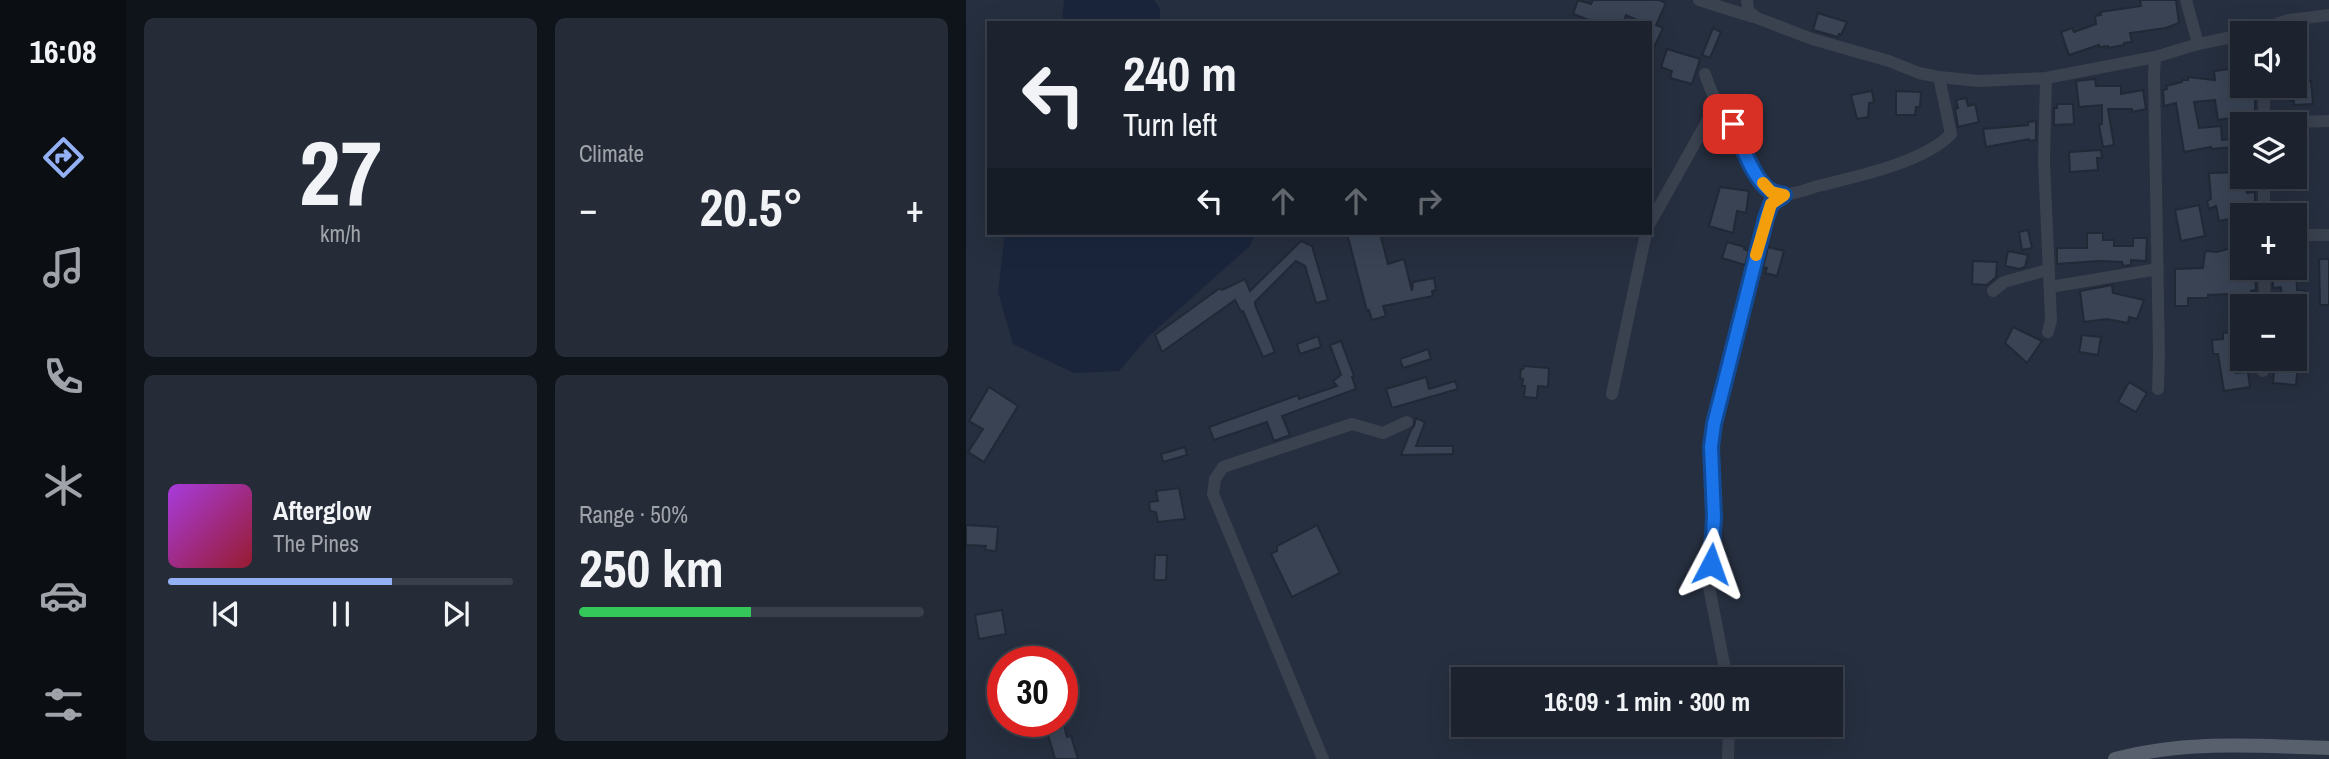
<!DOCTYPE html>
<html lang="en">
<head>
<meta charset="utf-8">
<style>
	:root { --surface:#1c232f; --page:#252b37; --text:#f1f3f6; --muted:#a0a4aa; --line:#3a404b; --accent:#92b0f3 }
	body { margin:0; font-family:"Archivo Narrow",sans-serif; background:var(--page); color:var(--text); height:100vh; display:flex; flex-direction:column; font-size:26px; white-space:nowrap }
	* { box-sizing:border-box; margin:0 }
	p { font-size:23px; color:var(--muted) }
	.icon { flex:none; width:38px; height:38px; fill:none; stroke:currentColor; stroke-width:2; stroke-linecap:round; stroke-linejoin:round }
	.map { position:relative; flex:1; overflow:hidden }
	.drawer { display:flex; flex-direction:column; gap:18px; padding:18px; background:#0f131a; width:840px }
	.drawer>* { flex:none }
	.top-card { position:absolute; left:21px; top:21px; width:665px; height:214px; border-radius:0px; box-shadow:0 7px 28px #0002,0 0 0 2px var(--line); background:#1c232f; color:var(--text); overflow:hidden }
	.fabs { position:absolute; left:1264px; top:21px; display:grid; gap:14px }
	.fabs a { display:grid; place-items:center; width:77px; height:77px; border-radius:0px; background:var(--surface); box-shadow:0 7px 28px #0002,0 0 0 2px var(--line); font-size:35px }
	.speed { position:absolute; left:21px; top:646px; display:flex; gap:14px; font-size:35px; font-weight:700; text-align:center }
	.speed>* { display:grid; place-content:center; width:91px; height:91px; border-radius:50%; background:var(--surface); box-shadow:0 7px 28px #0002,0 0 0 2px var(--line); line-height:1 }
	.speed .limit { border:10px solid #d22; background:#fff; color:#111 }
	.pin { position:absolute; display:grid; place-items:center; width:60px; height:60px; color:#fff; margin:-30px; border-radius:14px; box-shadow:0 4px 10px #0006 }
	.me { position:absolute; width:77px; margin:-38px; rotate:4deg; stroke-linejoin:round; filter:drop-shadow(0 0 5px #0008) }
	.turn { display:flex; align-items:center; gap:24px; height:147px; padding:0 21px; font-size:32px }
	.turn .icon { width:91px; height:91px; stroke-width:2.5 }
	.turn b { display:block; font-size:49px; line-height:60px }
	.lanes { display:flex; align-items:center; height:66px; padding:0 21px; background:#0003; justify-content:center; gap:35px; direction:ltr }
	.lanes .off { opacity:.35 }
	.big { font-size:52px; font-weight:700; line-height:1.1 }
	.drawer .tile { flex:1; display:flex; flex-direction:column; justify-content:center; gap:10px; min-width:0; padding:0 24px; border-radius:10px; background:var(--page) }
	.drawer .dial { align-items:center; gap:0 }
	.dial b { font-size:91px; line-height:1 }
	.song { display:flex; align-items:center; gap:21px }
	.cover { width:84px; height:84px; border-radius:10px; background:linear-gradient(135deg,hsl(280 70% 55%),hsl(350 70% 35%)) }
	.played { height:7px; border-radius:4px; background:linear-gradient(90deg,var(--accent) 65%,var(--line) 65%) }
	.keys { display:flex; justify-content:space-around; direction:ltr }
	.heat { display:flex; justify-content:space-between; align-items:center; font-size:38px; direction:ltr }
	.charge { height:10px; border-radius:5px; background:linear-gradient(90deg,#34c759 50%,var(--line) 0) }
	.drawer .tiles { flex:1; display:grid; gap:18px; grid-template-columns:repeat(2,1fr) }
	.trip { position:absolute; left:485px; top:667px; width:392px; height:70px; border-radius:0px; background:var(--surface); box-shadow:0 7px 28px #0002,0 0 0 2px var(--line); font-weight:700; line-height:70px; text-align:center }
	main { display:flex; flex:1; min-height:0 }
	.dock { display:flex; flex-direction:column; width:126px; justify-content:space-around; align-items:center; background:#0b0e13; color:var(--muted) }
	.dock .icon { width:49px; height:49px }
	.dock .on { color:var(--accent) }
	.dock b { font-size:32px; color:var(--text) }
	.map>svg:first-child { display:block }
	.water { fill:#1a253c }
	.building { fill:#394354; stroke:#212836; stroke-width:2 }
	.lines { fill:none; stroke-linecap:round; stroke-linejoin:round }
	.minor { stroke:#3a414f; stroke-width:12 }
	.major { stroke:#58606e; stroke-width:14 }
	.route-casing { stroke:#114b97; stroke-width:18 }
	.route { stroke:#1a73e8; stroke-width:12 }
	.slow { stroke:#f59e0b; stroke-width:12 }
</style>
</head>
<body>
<main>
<nav class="dock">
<b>16:08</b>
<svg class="icon on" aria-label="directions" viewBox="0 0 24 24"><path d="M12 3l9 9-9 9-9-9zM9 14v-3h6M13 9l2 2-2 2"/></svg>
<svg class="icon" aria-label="music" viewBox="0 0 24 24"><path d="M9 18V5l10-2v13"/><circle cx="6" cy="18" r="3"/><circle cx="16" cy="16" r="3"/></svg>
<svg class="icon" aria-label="phone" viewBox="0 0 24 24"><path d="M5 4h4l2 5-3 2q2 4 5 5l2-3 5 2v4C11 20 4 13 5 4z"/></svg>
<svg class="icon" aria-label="climate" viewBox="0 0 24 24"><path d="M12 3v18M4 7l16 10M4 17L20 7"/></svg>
<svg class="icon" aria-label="car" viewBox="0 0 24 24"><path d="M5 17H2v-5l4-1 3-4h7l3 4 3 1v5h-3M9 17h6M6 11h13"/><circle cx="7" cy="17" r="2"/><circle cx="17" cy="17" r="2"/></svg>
<svg class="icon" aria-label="filters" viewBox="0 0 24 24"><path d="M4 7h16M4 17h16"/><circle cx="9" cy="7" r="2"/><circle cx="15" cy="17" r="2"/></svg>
</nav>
<section class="drawer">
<div class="tiles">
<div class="tile dial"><b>27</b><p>km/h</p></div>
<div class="tile"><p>Climate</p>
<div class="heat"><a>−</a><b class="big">20.5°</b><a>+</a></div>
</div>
<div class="tile">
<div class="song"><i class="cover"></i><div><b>Afterglow</b><p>The Pines</p></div></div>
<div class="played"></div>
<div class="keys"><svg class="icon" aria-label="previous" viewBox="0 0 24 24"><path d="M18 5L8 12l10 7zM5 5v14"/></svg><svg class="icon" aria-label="pause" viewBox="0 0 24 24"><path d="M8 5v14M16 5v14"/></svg><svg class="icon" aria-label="next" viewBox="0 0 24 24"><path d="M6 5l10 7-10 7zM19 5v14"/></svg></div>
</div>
<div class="tile"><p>Range · 50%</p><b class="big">250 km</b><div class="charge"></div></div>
</div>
</section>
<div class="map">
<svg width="1363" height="759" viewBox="0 0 1363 759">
	<rect width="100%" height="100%" fill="#262f3f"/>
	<!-- water -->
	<g class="water">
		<polygon points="98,0 188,0 194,9 194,23 96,23"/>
		<polygon points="39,233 289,233 284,246 184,335 153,371 108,373 47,344 32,292"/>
	</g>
	<!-- building -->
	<g class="building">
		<polygon points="612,0 625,4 627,0 693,0 700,3 690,25 697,28 684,56 684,23 678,23 660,15 657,23 631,23 607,14"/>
		<polygon points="1174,0 1210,0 1213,23 1200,28 1164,33 1166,42 1158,43 1158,45 1142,48 1142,46 1133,47 1133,45 1103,55 1095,32 1106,28 1108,32 1130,24 1129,16 1135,15 1134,12 1175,6"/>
		<polygon points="852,13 881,22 875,35 873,34 872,37 847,30"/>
		<polygon points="747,28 755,32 744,58 736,55"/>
		<polygon points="701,49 734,59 726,84 704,78 706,71 695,67"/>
		<polygon points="1271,68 1272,75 1276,74 1276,86 1281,86 1282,95 1289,95 1289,111 1263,112 1264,118 1252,120 1249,100 1228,102 1233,128 1255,126 1256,140 1267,139 1268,147 1245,149 1245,147 1218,152 1210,103 1198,106 1197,90 1201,89 1200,86 1216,82 1216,80 1222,80 1222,77 1249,80 1248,71"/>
		<polygon points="1129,79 1130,86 1155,86 1155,94 1177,90 1180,109 1166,112 1166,109 1142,109 1148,145 1137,147 1133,125 1136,124 1136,105 1113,107 1110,81"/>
		<polygon points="1345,81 1347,104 1328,105 1328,101 1324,101 1323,92 1326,92 1328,82"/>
		<polygon points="906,91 908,102 903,103 902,117 891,119 885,95"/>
		<polygon points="930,91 955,92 954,107 950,107 949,115 930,115"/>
		<polygon points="1000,98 1002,106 1009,104 1013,122 992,127 989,109 992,108 990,100"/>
		<polygon points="1091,104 1107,104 1108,124 1088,125 1088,108 1091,108"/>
		<polygon points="1070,121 1070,140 1064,141 1063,139 1020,147 1017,129 1062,125 1062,122"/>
		<polygon points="1135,150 1136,158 1131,158 1132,170 1104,172 1103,152"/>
		<polygon points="1276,172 1276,177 1280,177 1281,193 1289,192 1289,209 1281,210 1282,215 1276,215 1276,227 1264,229 1263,219 1253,221 1250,206 1243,209 1241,201 1245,199 1243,173"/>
		<polygon points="754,187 783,191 780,213 771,211 767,233 743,226"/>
		<polygon points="1233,205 1239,236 1215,241 1209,210"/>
		<polygon points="1062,230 1066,248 1056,250 1053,232"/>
		<polygon points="381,233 414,233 422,264 438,259 446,291 447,282 468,278 470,290 466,291 467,296 417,306 420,316 406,320 403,310 401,311"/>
		<polygon points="1121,233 1137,233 1137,240 1148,240 1148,246 1167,246 1167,238 1181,238 1180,261 1165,260 1165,265 1157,266 1156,262 1132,261 1091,264 1091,248 1121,248"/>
		<polygon points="335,241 346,246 362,300 350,303 339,266 330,261 289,302 289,305 309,352 297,357 277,311 275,312 269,300 196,352 189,335 254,288 256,290 279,279 284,291"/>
		<polygon points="761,242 779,247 778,249 783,251 779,265 756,258"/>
		<polygon points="1276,245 1276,272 1289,272 1290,290 1285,291 1287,306 1276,306 1276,315 1266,316 1263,294 1242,295 1242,298 1222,298 1222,306 1209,306 1209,269 1237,268 1239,251 1251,252"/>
		<polygon points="802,247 818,251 811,276 799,273 801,268 797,267"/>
		<polygon points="1042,251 1062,255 1059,267 1053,269 1039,266"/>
		<polygon points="1353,259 1363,259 1363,305 1354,305"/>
		<polygon points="1007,261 1031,262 1030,277 1021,285 1006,284"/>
		<polygon points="1330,269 1331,290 1338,290 1341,317 1328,319 1328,306 1317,306 1315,287 1307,288 1307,270"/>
		<polygon points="1146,285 1147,293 1178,300 1171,319 1163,317 1162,323 1141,319 1118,322 1114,291"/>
		<polygon points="1047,327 1076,341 1061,363 1039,343"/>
		<polygon points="1268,332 1270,373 1282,372 1284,387 1258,391 1252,354 1247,354 1246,340 1257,339 1257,333"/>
		<polygon points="1116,335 1135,337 1132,355 1113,352"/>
		<polygon points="352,336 355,347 334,354 331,344"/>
		<polygon points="375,341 388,376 386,377 390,389 316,416 324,435 308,441 301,422 248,440 243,427 332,395 333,399 371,386 367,381 375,375 364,345"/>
		<polygon points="462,349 465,359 437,368 434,359"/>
		<polygon points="1309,361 1332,364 1330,385 1307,383"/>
		<polygon points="558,366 583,368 582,387 572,386 571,398 558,397 559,386 556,386 557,379 554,378 555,369 557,369"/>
		<polygon points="460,377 463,389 489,381 492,389 426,408 420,389"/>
		<polygon points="1163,382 1181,393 1170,412 1152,402"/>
		<polygon points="23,387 52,406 18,462 2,452 17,429 3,421"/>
		<polygon points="450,418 459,422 450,446 487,446 487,454 435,455 445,430 448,426"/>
		<polygon points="219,447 221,455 197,462 195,454"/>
		<polygon points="213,488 219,519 192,522 190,512 184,511 183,502 192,501 190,491"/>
		<polygon points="0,525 32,527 30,551 19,550 20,546 0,545"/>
		<polygon points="351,525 374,573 326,597 305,554 311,551 311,546"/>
		<polygon points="189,555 201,555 200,580 188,580"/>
		<polygon points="36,610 40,634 13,639 9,615"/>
		<polygon points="78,721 97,721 101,737 105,736 112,759 89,759"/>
	</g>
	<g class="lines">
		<!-- minor -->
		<g class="minor">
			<polyline points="733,0 787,17"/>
			<polyline points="781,0 782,11 791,18 846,39 923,61 953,73 973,77 1013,81 1080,78 1189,57"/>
			<polyline points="1220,0 1232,44"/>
			<polyline points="1283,33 1323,20 1363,15"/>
			<path d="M739,74C743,87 748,98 755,109C759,115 765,119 768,126C778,144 786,179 804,191C818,200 842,188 856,185C893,176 958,162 985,134L973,77"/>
			<polyline points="1080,78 1078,161 1085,320 1082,332"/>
			<polyline points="1298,86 1298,124"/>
			<polyline points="1298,123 1363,121"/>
			<polyline points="1298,177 1298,215"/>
			<polyline points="684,223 743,118 756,111"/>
			<polyline points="1328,235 1363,235"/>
			<polyline points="1298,268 1299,306"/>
			<polyline points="1084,287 1192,269"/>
			<polyline points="1027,291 1038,282 1081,270"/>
			<polyline points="1297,371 1298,359"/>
			<polyline points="1192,389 1193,355 1188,74 1189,57 1232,44 1276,35"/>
			<polyline points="646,394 680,233"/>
			<polyline points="761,679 743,587 748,517 745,447 748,424 800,218 805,204 818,195"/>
			<polyline points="357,759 247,494 249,479 257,467 386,424 417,433 441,422"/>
			<polyline points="762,759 763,724"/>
		</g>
		<!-- major -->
		<path class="major" d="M1149,759C1221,740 1290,746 1363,748"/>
	</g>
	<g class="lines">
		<defs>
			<path id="route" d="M745,564L748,517L745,447L748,424L800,218L805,204L818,195C815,194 811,194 807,192C789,185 774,141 767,124"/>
		</defs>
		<!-- route casing -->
		<use href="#route" class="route-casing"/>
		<!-- route -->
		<use href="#route" class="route"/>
		<!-- slow -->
		<polyline class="slow" points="790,255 805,204 818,195 805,192 797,183"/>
	</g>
</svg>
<div class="fabs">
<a><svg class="icon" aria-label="sound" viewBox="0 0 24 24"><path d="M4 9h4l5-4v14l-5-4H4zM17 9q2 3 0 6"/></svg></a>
<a><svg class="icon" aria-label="layers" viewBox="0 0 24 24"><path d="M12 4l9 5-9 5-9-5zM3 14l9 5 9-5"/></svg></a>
<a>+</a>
<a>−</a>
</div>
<div class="speed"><div class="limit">30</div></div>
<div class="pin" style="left:767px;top:124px;background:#d93025"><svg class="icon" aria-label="arrive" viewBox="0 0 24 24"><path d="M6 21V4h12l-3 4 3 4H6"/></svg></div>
<svg class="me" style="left:745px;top:564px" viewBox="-20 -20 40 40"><path d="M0-17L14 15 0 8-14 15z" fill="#1a73e8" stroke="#fff" stroke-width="4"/></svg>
<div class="trip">16:09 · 1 min · 300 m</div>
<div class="top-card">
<div class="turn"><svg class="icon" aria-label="left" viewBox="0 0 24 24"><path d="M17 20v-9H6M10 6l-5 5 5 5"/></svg><div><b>240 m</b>Turn left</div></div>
<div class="lanes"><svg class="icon" aria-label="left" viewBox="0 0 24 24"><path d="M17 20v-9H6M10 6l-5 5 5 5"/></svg><svg class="icon off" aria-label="ahead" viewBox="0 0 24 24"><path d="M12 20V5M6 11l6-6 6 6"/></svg><svg class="icon off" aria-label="ahead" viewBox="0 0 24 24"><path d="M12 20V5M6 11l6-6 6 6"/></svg><svg class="icon off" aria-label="right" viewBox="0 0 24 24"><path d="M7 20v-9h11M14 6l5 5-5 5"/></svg></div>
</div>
</div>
</main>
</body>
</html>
